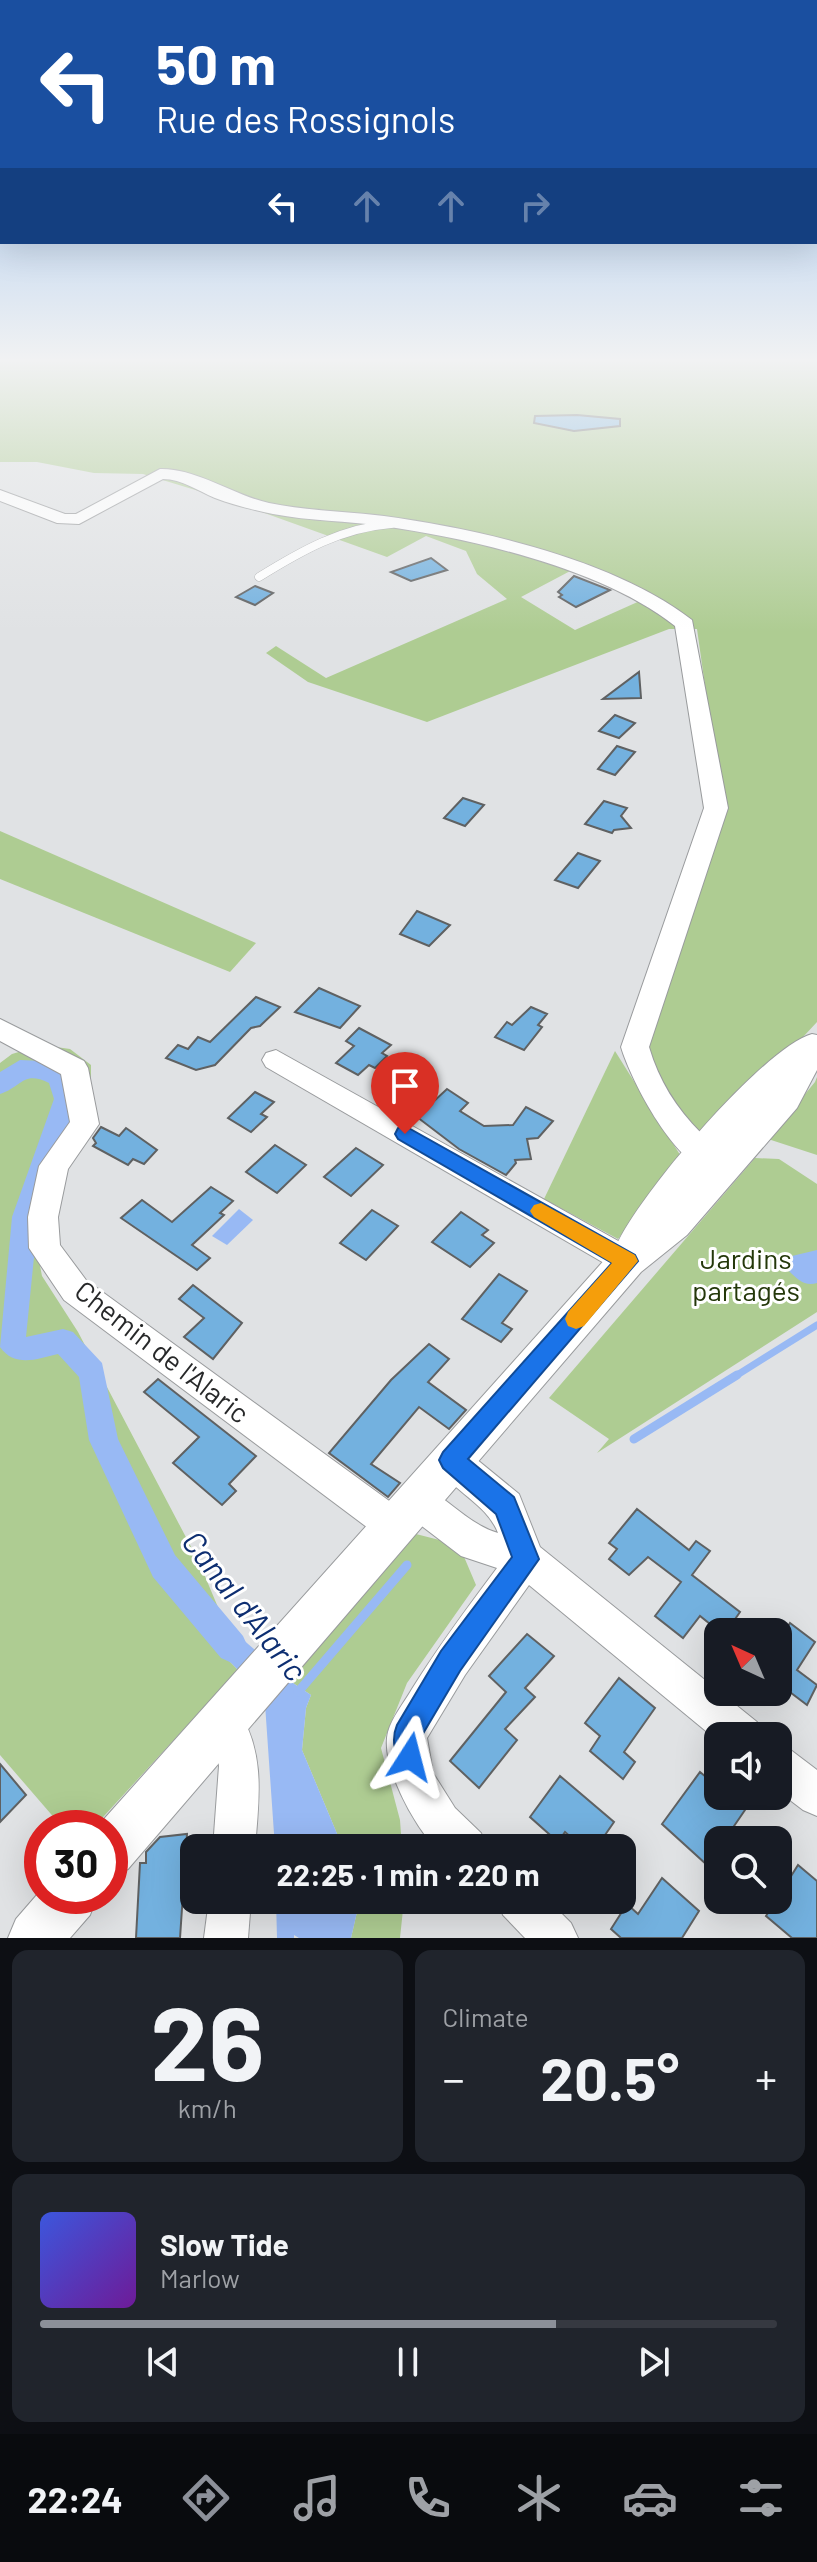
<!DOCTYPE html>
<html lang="en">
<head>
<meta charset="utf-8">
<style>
	:root { --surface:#171b24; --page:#20242c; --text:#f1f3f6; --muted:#9ea1a6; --line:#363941; --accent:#8c9099 }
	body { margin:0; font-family:Barlow,sans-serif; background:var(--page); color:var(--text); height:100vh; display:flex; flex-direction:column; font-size:30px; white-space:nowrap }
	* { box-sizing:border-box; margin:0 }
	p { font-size:26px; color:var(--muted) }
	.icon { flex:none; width:44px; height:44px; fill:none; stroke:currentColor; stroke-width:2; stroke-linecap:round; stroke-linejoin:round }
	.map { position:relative; height:1938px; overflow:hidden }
	.drawer { display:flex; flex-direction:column; gap:12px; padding:12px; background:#0d0f14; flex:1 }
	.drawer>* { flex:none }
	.top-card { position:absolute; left:0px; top:0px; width:818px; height:244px; box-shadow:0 8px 32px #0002; background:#1a4fa0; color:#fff; overflow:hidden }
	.needle { width:52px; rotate:316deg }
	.fabs { position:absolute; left:704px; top:1618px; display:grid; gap:16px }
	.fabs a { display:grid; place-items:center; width:88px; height:88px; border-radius:16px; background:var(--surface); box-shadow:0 8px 32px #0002; font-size:40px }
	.speed { position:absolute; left:24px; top:1810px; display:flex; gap:16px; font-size:40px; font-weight:700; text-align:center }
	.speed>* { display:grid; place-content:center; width:104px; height:104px; border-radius:50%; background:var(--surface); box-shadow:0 8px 32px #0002; line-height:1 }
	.speed .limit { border:12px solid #d22; background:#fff; color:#111 }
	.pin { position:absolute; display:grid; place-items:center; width:68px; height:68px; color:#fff; margin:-82px -34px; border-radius:50% 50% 50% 0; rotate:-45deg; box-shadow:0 0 8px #0007 }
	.pin .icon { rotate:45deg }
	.me { position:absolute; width:88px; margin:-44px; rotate:9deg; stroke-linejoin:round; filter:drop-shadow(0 0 6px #0008) }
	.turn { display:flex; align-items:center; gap:28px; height:168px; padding:0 24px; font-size:36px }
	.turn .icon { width:104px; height:104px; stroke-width:2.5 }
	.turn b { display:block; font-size:56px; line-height:68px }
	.lanes { display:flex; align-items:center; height:76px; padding:0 24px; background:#0003; justify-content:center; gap:40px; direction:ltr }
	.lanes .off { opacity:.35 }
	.big { font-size:60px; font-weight:700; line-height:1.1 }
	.drawer .tile { flex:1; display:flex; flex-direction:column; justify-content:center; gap:12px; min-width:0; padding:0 28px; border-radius:16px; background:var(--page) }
	.drawer .dial { align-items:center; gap:0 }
	.dial b { font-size:104px; line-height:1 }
	.song { display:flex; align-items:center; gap:24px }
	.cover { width:96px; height:96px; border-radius:12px; background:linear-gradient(135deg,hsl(230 70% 55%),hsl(280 70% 35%)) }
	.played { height:8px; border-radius:4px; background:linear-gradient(90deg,var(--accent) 70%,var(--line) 70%) }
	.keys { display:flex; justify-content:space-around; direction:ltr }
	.heat { display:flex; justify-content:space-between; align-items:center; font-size:44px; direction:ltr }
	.drawer .tiles { flex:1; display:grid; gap:12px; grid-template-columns:1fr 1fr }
	.tile:last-child { grid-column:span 2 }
	.trip { position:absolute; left:180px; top:1834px; width:456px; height:80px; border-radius:16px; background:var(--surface); box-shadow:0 8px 32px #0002; font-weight:700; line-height:80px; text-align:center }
	.dock { display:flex; height:128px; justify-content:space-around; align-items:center; background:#090b0e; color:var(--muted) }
	.dock .icon { width:56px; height:56px }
	.dock .current { color:var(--accent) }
	.dock b { font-size:36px; color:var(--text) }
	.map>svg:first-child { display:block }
	.green { fill:#aecc92; fill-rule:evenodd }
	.water { fill:#98b9f4 }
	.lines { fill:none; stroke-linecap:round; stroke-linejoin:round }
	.stream-far1 { stroke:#98b9f4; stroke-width:7 }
	.stream { stroke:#98b9f4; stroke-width:9 }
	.canal { fill:#98b9f4; fill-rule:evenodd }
	.building { fill:#73b1df; stroke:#5f6162; stroke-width:2 }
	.service-casing { stroke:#999b9d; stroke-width:9 }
	.minor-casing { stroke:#999b9d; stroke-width:2 }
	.tertiary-casing { stroke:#999b9d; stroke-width:2 }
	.service { stroke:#fff; stroke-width:8 }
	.minor { fill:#fff; fill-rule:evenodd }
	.tertiary { fill:#fff; fill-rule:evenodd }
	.route { fill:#1a73e8; stroke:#114b97; stroke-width:2 }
	.slow { fill:#f59e0b }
	.labels { text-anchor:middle; stroke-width:6; stroke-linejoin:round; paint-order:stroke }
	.near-park-label { font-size:28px; fill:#24380a; stroke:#fff }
	.near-street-label { font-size:28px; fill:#272829; stroke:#fff }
	.near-water-label { font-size:32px; font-style:italic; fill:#0d2e71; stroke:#fff }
</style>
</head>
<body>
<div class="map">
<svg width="817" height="1938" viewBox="0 0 817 1938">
	<rect width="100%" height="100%" fill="#e0e2e4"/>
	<!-- green -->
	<g class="green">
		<path d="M0,360H817V1022L708,1139L690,1125L645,1063L718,778L697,629H669L427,722L308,682L266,653L276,646L326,678L507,599L477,574L466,551L426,536L387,557L228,500L143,474L94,473L37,462H0ZM574,569L642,600L575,630L521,597Z"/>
		<polygon points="0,831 256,943 230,972 0,879"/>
		<polygon points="42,1045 70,1049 91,1065 91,1101 34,1235 42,1276 78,1332 199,1562 225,1624 214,1626 206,1637 238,1670 93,1828 63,1828 0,1755 0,1063 12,1054"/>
		<polygon points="615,1051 682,1158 618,1239 544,1199"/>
		<polygon points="817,1077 817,1155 768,1139 815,1082"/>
		<polygon points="755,1158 779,1159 817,1184 817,1312 597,1453 609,1439 549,1398"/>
		<polygon points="412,1533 459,1545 476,1585 407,1683 381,1748 400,1820 402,1848 343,1848 302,1750 306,1708 311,1695 287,1679"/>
		<polygon points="357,1900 404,1900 400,1938 351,1938 357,1912"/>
	</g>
	<!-- water -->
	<g class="water">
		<polygon points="239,1209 253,1220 227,1245 212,1236"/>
		<path d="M817,1250V1283C805,1287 797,1279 789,1271L792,1256Z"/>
		<polygon points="225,1624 255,1650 238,1670 206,1637 214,1626"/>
		<polygon points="287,1679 311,1695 306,1708 302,1750 343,1848 275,1848 265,1704"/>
		<polygon points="276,1900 357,1900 357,1912 351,1938 299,1938 294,1935 294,1938 277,1938"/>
	</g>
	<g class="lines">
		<!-- stream-far1 -->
		<polyline class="stream-far1" points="734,1377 817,1325"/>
		<!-- stream -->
		<g class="stream">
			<polyline points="634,1439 737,1375"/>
			<polyline points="298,1692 407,1565"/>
		</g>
		<!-- canal -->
		<path class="canal" d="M20,1060L43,1061L67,1072L78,1099L38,1217L26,1337L63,1329L73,1332L102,1363L118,1439L175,1555L243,1636L248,1647L243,1658L232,1663L221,1658L153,1577L89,1440L79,1377L58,1354C37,1359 15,1368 0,1347L12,1217L54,1099L49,1083C23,1070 22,1087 0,1094V1072Z"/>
	</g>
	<!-- building -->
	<g class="building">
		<polygon points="577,415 620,419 620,426 574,431 534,423 535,416"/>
		<polygon points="431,558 447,570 411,581 391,572"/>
		<polygon points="574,576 610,590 576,607 559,597 562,595 558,592"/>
		<polygon points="255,586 273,593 255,605 236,597"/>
		<polygon points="639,672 641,698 603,699"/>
		<polygon points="615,715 635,723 619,738 599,731"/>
		<polygon points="617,746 635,752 615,775 598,769"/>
		<polygon points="463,798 484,805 465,826 444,818"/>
		<polygon points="604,801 627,808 621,816 631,828 614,830 612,833 585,824"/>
		<polygon points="578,853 600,861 578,888 555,880"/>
		<polygon points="417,911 450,925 429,946 400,934"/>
		<polygon points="319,988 360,1006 340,1028 295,1012"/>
		<polygon points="256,997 280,1007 260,1026 251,1028 215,1065 196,1070 166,1058 178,1045 188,1049 198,1037 210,1042"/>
		<polygon points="531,1007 547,1014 538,1025 542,1027 524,1050 495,1037 507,1022 512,1025"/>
		<polygon points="359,1028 391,1045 382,1053 387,1056 375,1068 369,1065 358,1075 336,1063 354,1046 346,1041"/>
		<polygon points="447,1089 468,1103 460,1111 484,1126 513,1125 526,1107 553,1121 538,1138 527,1139 531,1159 515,1160 516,1163 506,1175 459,1149 417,1117"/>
		<polygon points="255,1092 274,1102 261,1114 267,1117 251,1132 228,1118"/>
		<polygon points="101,1127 119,1136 126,1128 157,1150 144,1164 133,1159 128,1165 93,1146 96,1143 93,1138"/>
		<polygon points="275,1145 306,1165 277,1193 246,1172"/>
		<polygon points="356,1148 383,1165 351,1196 324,1177"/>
		<polygon points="211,1187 233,1201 220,1213 224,1215 192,1245 210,1258 197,1270 121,1218 142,1200 172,1222"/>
		<polygon points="372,1210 398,1226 366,1260 340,1243"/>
		<polygon points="461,1212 488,1230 482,1235 494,1243 470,1267 432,1242"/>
		<polygon points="499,1274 527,1291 502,1323 512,1329 501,1342 462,1319"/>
		<polygon points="193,1285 242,1323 213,1359 184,1337 204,1318 179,1299"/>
		<polygon points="429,1344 449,1359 428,1382 466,1410 449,1429 419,1407 371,1464 400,1483 388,1497 329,1453 391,1380"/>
		<polygon points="158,1379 256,1456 229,1484 236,1491 222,1505 173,1463 199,1437 144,1392"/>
		<polygon points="637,1509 689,1550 696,1541 710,1551 692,1575 740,1612 726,1632 720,1632 700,1616 683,1638 655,1616 681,1582 648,1557 629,1575 609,1559 617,1549 609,1543"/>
		<polygon points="790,1623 815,1642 797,1670 817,1685 807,1705 778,1683 778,1642"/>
		<polygon points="527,1634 554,1656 525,1688 535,1697 505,1729 517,1740 479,1788 450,1761 506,1692 489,1676"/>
		<polygon points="619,1678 655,1708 624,1752 635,1762 623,1779 590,1751 600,1736 585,1723"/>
		<polygon points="0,1764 26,1795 0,1822"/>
		<polygon points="700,1772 718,1787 718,1796 729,1796 745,1810 732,1829 746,1840 718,1840 718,1875 662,1824"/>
		<polygon points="560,1776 614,1822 596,1848 583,1848 565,1832 558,1842 530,1817"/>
		<polygon points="187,1834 180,1938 136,1938 140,1863 146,1863 146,1852 160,1837"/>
		<polygon points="798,1865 817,1881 817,1938 792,1938 766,1916"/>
		<polygon points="662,1878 699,1911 682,1938 621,1938 611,1929 627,1904 638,1914"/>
	</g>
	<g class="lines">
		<defs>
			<path id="service" d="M259,577C301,551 341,528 391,524"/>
			<g id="minor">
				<path d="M160,469C196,468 233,495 269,503C307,511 346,511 384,516C480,529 615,560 692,620L728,808L649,1047C659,1081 676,1108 701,1133C711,1143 725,1151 732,1164L727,1172C684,1186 631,1081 621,1047L704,808L675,626C603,569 474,539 383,526C347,521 310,521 273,514C254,510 233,505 215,498C198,491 182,479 163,479L79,524L57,523L0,501V490L65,514H76Z"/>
				<path d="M0,1019L84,1061L88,1068L99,1124L68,1169L58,1217L60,1245L86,1280L403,1511L398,1500L403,1488L416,1483C446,1495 467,1524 498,1533C486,1501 448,1491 435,1460L440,1449L452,1444L464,1449L519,1494L540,1547L757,1722L763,1736H718V1741L529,1585L465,1675L427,1738L433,1773L455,1808L481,1833L487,1848H436C414,1826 380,1764 388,1732C392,1717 404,1703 412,1689C438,1647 467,1608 497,1568L461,1556L406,1514L411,1525L406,1537L393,1542L380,1537L64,1300L29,1248L28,1217L39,1166L70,1122L61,1074L0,1041Z"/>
				<polygon points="276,1050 638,1252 643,1261 638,1270 627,1274 616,1270 266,1067 262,1060 266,1053"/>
				<path d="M223,1702L237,1708C266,1753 259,1797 255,1848H213L219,1766L216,1746L203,1722L209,1708Z"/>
				<polygon points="778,1745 792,1751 817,1770 817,1816 803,1810 778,1791"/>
				<polygon points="209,1900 251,1900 248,1938 204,1938"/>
				<polygon points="497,1900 548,1900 571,1923 578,1938 525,1938 503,1915"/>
			</g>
			<g id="tertiary">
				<path d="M812,1034L817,1035V1070L797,1108L687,1235L641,1272L128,1869L110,1877V1828H96L616,1247C636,1198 763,1048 812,1034Z"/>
				<polygon points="42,1889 42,1896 97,1896 90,1915 70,1938 8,1938 16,1919"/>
			</g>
		</defs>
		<!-- service casing -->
		<use href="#service" class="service-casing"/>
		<!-- minor casing -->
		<use href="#minor" class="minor-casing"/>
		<!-- tertiary casing -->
		<use href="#tertiary" class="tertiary-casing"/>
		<!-- service -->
		<use href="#service" class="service"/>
		<!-- minor -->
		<use href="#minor" class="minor"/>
		<!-- tertiary -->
		<use href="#tertiary" class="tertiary"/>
	</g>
	<!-- sky -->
	<linearGradient id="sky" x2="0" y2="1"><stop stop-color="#88b6ed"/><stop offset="0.57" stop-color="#f1f2f3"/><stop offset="1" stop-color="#f1f2f3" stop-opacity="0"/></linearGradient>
	<rect width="817" height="632" fill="url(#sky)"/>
	<!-- route -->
	<path class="route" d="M405,1126L635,1255L638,1261L468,1459L514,1497L539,1559L460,1671L421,1737L424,1757L420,1767L410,1771L400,1767C395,1753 391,1739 397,1725L441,1651L512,1557L496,1514L443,1468L439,1460L443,1452L612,1263L398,1139L395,1134L398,1128Z"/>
	<!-- slow -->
	<polygon class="slow" points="541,1203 635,1255 638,1261 584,1326 576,1329 568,1326 565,1319 568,1312 612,1263 534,1217 530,1211 534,1205"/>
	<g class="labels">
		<!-- near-park labels -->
		<g class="near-park-label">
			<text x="746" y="1269">Jardins<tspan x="746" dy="32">partagés</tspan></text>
		</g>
		<!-- near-street labels -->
		<g class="near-street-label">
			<text transform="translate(162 1352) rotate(38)" y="10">Chemin de l'Alaric</text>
		</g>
		<!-- near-water labels -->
		<g class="near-water-label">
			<text transform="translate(244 1606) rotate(52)" y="11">Canal d'Alaric</text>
		</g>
	</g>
</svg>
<div class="fabs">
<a><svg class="needle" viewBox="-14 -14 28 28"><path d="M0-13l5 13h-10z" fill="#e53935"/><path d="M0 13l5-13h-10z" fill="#9ea1a6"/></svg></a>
<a><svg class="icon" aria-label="sound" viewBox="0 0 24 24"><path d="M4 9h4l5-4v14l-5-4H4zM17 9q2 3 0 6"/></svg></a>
<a><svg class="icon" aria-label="search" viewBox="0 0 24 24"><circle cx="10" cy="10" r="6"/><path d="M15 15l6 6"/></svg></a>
</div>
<div class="speed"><div class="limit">30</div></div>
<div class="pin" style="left:405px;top:1134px;background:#d93025"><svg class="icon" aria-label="arrive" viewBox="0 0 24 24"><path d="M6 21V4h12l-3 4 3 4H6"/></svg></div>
<svg class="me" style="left:410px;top:1757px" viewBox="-20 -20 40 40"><path d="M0-17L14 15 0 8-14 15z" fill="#1a73e8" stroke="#fff" stroke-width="4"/></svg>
<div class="trip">22:25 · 1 min · 220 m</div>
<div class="top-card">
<div class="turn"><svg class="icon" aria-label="left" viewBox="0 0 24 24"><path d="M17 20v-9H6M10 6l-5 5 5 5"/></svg><div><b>50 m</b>Rue des Rossignols</div></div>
<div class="lanes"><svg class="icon" aria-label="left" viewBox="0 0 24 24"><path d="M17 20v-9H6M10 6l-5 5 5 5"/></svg><svg class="icon off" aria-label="ahead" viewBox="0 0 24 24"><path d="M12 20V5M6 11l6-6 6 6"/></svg><svg class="icon off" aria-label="ahead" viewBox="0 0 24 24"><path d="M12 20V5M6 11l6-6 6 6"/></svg><svg class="icon off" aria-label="right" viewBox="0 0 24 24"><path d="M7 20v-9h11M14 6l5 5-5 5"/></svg></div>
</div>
</div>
<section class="drawer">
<div class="tiles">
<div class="tile dial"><b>26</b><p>km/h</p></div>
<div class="tile"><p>Climate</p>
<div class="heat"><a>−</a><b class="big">20.5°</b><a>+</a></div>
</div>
<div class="tile">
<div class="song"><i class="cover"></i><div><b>Slow Tide</b><p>Marlow</p></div></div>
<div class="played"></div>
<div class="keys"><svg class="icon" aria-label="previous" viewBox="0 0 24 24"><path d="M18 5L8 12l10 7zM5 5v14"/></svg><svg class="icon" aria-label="pause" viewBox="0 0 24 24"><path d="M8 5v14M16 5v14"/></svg><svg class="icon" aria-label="next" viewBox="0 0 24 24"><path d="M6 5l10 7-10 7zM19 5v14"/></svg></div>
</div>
</div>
</section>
<nav class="dock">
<b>22:24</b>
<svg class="icon current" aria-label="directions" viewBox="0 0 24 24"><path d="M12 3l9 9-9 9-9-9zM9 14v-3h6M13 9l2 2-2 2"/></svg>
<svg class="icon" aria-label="music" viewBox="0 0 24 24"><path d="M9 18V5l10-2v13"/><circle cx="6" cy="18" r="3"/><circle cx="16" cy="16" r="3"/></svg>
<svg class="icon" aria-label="phone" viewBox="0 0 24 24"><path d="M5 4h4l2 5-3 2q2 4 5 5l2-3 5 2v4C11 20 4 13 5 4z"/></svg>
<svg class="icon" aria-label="climate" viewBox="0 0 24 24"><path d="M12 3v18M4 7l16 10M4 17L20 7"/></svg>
<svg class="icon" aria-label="car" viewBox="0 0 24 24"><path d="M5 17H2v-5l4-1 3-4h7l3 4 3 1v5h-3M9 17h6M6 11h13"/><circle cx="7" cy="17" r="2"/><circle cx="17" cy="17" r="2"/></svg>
<svg class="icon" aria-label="filters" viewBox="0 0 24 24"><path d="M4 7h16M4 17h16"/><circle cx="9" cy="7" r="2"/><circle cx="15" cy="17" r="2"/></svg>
</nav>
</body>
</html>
